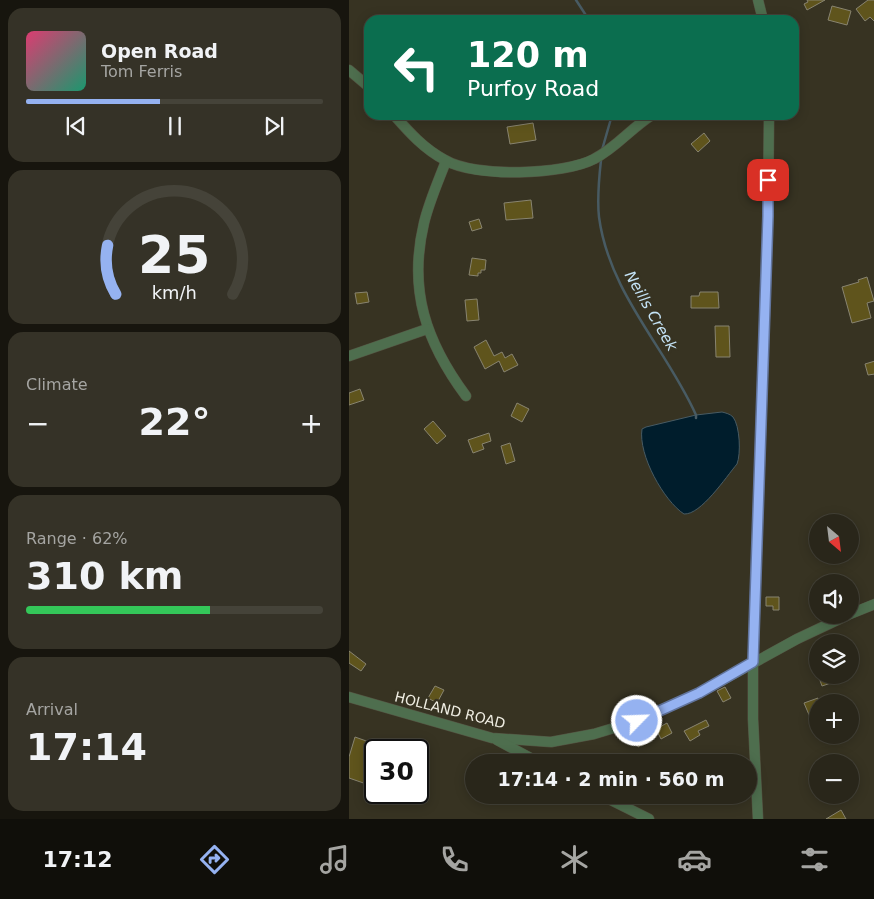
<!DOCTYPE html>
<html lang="en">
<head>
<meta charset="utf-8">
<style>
	:root { --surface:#29261a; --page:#353227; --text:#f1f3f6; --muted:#a5a5a2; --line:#454339; --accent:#95b2f1 }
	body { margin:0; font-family:"DejaVu Sans",sans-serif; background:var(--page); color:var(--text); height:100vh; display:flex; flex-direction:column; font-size:19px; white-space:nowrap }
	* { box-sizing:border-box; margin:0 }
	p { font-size:16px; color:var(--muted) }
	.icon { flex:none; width:28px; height:28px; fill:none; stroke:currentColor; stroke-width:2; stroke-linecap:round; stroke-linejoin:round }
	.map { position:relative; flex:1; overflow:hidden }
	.details { display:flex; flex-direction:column; gap:8px; padding:8px; background:#17150e; width:349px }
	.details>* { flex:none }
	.top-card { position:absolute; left:15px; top:15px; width:435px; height:105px; border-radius:15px; box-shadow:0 2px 12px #0003,0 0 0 1px var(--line); background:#0b6e4f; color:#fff; overflow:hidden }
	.needle { width:32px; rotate:152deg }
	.buttons { position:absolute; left:460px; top:514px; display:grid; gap:10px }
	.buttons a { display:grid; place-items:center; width:50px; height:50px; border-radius:50%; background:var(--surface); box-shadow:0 2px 12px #0003,0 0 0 1px var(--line); font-size:25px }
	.speed { position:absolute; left:15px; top:739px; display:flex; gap:10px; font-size:25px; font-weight:700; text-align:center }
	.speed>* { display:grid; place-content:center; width:65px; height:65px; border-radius:50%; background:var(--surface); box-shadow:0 2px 12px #0003,0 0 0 1px var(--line); line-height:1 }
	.speed .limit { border:2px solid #111; border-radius:8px; background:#fff; color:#111 }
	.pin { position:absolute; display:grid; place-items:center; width:42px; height:42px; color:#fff; margin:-21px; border-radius:10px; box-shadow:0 2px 8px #0006 }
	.me { position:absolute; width:55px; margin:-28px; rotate:66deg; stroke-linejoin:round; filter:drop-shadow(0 0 4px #0008) }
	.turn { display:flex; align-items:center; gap:18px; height:105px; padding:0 20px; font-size:22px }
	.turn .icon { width:65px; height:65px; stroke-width:2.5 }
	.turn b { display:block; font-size:35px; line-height:42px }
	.big { font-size:38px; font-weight:700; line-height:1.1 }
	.details .widget { flex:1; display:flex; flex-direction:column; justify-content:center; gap:8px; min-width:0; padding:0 18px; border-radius:15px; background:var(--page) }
	.details .dial { align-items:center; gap:0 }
	.dial svg { height:130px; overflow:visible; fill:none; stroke:var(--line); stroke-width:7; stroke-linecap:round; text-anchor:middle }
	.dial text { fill:var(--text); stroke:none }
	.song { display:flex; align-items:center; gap:15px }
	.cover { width:60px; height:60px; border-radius:8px; background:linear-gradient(135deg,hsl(340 70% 55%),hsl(160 70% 35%)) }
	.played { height:5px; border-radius:2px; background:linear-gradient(90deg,var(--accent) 45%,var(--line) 45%) }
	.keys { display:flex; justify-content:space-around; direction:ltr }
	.heat { display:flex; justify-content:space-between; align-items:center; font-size:28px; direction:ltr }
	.charge { height:8px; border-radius:4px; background:linear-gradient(90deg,#34c759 62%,var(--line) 0) }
	.trip { position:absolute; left:116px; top:754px; width:292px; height:50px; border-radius:25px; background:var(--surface); box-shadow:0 2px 12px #0003,0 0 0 1px var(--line); font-weight:700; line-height:50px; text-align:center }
	.dock { display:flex; height:80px; justify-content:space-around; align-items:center; background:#100f0a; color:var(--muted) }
	.dock .icon { width:35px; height:35px }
	.dock .current { color:var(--accent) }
	.dock b { font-size:22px; color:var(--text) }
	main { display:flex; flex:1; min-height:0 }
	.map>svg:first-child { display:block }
	.water { fill:#001d2c; stroke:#485b63 }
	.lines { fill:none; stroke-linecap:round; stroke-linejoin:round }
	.stream { stroke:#485b63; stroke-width:2.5 }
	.building { fill:#5f541c; stroke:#888470 }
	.minor-casing { stroke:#545141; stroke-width:11 }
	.minor { stroke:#4e6e4e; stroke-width:10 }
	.route-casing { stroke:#61749d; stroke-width:12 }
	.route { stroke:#95b2f1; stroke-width:9 }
	.labels { text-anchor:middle; stroke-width:5; stroke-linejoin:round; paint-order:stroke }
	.street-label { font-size:14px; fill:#efede2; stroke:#373322 }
	.water-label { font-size:15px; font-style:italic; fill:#c5e4f7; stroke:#373322 }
</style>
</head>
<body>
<main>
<section class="details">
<div class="widget">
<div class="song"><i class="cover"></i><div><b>Open Road</b><p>Tom Ferris</p></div></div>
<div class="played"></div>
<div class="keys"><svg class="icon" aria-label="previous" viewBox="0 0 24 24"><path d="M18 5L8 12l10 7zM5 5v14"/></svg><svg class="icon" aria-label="pause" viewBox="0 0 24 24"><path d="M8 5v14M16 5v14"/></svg><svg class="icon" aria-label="next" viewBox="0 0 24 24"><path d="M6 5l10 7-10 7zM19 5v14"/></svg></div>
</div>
<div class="widget dial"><svg viewBox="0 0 100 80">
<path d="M14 69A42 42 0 1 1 86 69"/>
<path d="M14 69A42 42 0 0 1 9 39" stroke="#95b2f1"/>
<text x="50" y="56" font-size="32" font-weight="700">25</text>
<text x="50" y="72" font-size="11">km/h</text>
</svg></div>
<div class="widget"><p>Climate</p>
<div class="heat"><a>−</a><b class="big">22°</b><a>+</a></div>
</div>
<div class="widget"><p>Range · 62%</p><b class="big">310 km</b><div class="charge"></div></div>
<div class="widget"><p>Arrival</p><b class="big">17:14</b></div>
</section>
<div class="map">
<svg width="526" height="819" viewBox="0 0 526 819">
	<rect width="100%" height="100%" fill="#373322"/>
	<!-- water -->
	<path class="water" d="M373,412C377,413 381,414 384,417C391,426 392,454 388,464C377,477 352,515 335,514C315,501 289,455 293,429L297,427L347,415Z"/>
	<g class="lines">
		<!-- stream -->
		<g class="stream">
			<polyline points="227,0 240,20"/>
			<polyline points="253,150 263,115"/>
			<path d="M252,160C250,178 248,199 250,217C260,293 317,348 347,415V418"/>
		</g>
	</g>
	<!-- building -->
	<g class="building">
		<polygon points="458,0 476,0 458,10 455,4 459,2"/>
		<polygon points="519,0 526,0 526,22 521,17 516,21 507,9"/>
		<polygon points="483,6 502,11 498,25 479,20"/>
		<polygon points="184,123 187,140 161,144 158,127"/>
		<polygon points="355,133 361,141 349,152 342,144"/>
		<polygon points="182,200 184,218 157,220 155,203"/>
		<polygon points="130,219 133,228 123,231 120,222"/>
		<polygon points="123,258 137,260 136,270 132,270 132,273 129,273 129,276 120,275"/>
		<polygon points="518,277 525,301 518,303 522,318 503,323 493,287 510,282 509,280"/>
		<polygon points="18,292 20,302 8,304 6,293"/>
		<polygon points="351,292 369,292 370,308 342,308 342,296 350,296"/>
		<polygon points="128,299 130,320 118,321 116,300"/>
		<polygon points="366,326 380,326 381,357 367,357"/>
		<polygon points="137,340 145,356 153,352 156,358 163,354 169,365 155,372 150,361 136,369 125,347"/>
		<polygon points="526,361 526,374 519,375 516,364"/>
		<polygon points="11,389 15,400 0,405 0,393"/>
		<polygon points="168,403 180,409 173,422 162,416"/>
		<polygon points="84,421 97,436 88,444 75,429"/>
		<polygon points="140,433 142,441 133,444 135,449 124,453 119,440"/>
		<polygon points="161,443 166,461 157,464 152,446"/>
		<polygon points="417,597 430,597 430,610 424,610 424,606 417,606"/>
		<polygon points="0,651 17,664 12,671 0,663"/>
		<polygon points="469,675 479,675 482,683 473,686"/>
		<polygon points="86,686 95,690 88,703 79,698"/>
		<polygon points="376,687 382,698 374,702 368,691"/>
		<polygon points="469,698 469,736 455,703"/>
		<polygon points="357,720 360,726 349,731 351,735 341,741 335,731"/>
		<polygon points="318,723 323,733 312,739 307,729"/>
		<polygon points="294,730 299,742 289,747 284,735"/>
		<polygon points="6,737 40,749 26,750 26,787 0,778 0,757"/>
		<polygon points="492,810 497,819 477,819"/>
	</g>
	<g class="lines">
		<defs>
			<g id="minor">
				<polyline points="409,0 414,20"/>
				<polyline points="0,70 20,87"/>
				<path d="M45,115C60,132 75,149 96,160C126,178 215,175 245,159C267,148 282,128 303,115"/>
				<path d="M97,161C89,182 80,202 75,223C59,290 77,342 117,396"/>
				<polyline points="0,356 78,329"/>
				<polyline points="501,614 526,604"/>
				<polyline points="0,697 143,738 202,742 245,734 288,721 350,693 448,639 499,615"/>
				<polyline points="148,740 189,762"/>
				<polyline points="252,795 300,819"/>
				<polyline points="409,819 404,719 404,662 419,216 420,115"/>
			</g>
		</defs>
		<!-- minor casing -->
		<use href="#minor" class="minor-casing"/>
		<!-- minor -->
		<use href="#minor" class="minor"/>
	</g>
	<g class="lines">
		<defs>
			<polyline id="route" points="288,721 350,693 404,662 419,216 419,180"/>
		</defs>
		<!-- route casing -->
		<use href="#route" class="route-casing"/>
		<!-- route -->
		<use href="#route" class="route"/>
	</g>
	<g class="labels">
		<!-- street labels -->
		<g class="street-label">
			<text transform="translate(101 710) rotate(14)" y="5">HOLLAND ROAD</text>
		</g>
		<!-- water labels -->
		<g class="water-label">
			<text transform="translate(302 311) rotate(60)" y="5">Neills Creek</text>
		</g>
	</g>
</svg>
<div class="buttons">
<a><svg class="needle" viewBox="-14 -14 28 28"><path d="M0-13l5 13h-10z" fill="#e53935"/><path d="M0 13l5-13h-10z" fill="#a5a5a2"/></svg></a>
<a><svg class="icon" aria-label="sound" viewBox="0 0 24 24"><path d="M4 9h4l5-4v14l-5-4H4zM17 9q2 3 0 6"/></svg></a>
<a><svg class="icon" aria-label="layers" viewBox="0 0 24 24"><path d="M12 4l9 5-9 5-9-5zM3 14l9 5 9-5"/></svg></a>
<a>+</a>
<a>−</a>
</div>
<div class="speed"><div class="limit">30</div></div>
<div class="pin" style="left:419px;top:180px;background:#d93025"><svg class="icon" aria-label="arrive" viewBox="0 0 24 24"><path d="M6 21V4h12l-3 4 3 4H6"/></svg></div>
<svg class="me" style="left:288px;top:721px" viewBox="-20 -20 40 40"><circle r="17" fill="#95b2f1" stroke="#fff" stroke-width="3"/><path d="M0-11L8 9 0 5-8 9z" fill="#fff"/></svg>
<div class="trip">17:14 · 2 min · 560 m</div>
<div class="top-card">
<div class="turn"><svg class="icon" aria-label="left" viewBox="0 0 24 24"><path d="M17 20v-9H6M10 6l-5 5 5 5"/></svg><div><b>120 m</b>Purfoy Road</div></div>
</div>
</div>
</main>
<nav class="dock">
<b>17:12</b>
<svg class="icon current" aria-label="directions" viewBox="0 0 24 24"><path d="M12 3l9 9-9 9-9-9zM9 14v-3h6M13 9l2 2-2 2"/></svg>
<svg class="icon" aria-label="music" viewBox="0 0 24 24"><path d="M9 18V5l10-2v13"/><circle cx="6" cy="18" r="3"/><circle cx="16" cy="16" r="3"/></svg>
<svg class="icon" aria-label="phone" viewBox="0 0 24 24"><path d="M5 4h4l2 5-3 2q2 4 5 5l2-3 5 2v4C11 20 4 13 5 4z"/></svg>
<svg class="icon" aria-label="climate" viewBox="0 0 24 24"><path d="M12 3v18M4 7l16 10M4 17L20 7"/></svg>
<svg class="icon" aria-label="car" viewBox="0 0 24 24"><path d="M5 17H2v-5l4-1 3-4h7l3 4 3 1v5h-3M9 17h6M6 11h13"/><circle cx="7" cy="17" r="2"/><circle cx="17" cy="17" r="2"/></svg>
<svg class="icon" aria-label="filters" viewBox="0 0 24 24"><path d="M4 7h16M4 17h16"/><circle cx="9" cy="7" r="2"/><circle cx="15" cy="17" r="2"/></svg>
</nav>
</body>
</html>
